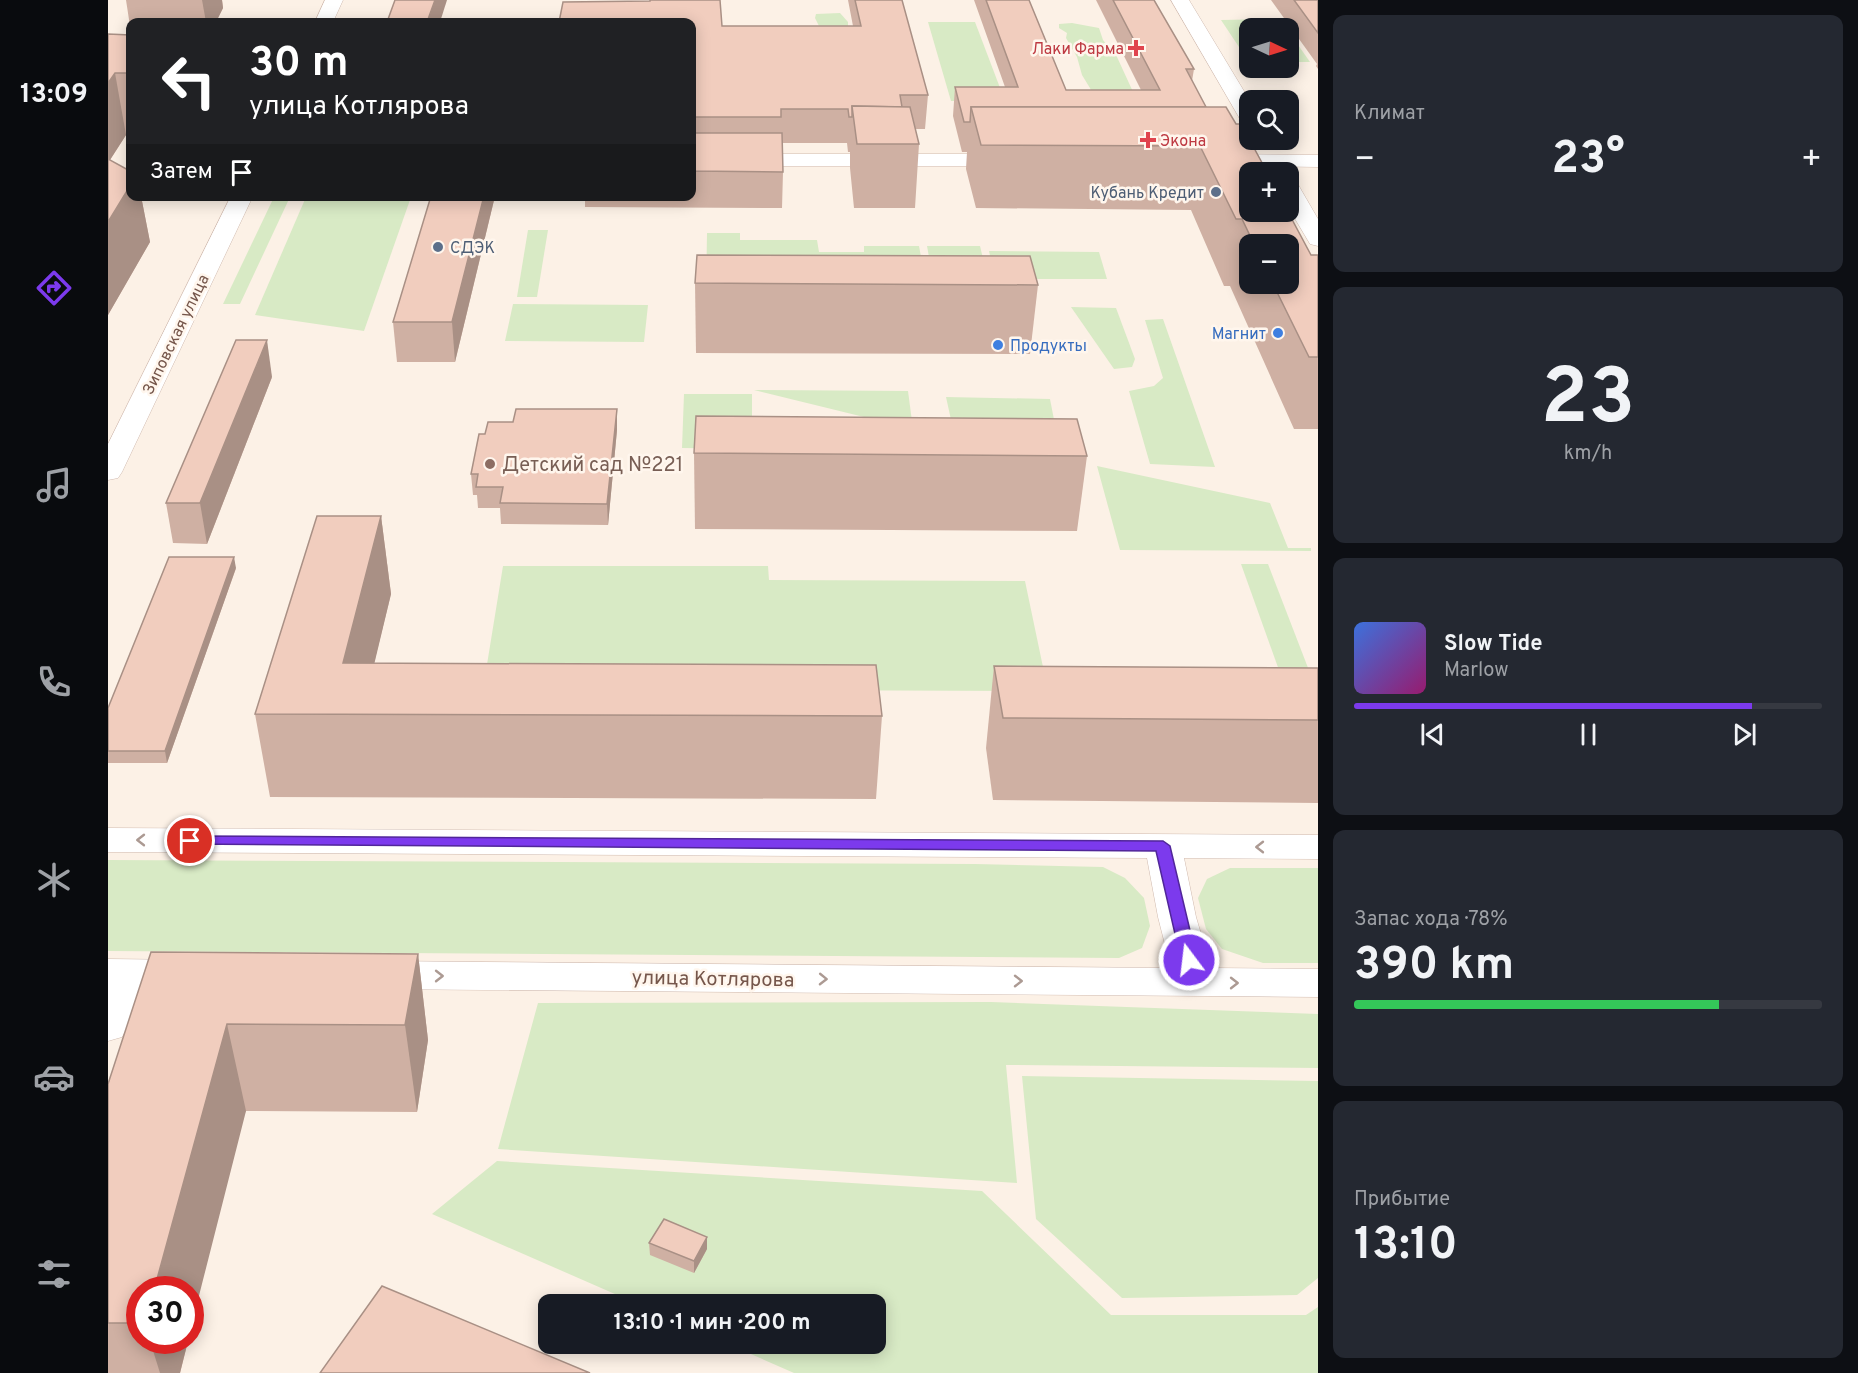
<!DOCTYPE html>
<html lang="ru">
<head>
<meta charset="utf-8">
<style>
	:root { --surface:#171b24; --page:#242831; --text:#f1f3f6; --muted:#9ea1a6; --line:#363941; --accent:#7c3aed }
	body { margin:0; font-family:Overpass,sans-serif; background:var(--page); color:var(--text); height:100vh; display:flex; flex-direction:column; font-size:22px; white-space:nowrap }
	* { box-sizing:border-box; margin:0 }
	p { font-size:20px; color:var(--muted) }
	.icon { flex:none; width:33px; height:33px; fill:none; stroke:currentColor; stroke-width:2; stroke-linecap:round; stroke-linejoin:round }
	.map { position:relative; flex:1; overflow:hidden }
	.panel { display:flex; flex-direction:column; gap:15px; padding:15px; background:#0d0f14; width:540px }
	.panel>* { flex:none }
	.banner { position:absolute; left:18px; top:18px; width:570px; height:183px; border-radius:12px; box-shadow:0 3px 15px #0003; background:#202124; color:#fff; overflow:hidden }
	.needle { width:39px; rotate:94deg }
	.controls { position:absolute; left:1131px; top:18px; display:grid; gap:12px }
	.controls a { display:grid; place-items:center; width:60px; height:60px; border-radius:12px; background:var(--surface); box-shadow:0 3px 15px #0003; font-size:30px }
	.speed { position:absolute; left:18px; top:1276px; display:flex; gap:12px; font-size:30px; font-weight:700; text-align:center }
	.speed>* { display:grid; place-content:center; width:78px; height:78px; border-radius:50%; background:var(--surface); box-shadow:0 3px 15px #0003; line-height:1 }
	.speed .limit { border:9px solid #d22; background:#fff; color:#111 }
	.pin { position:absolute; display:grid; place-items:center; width:51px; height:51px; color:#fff; margin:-26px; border:3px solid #fff; border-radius:50%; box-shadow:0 2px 6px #0007 }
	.me { position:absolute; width:66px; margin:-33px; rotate:345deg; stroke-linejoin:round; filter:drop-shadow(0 0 4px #0008) }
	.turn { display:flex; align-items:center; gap:21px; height:126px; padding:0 24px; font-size:27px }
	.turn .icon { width:78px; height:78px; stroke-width:2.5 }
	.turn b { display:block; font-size:42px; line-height:51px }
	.then { display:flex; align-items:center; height:57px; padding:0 24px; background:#0003; gap:12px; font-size:22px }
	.big { font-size:45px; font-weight:700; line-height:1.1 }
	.panel .card { flex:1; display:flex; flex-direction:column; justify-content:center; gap:9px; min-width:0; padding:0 21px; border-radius:12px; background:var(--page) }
	.panel .dial { align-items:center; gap:0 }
	.dial b { font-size:78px; line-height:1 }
	.song { display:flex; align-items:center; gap:18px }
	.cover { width:72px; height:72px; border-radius:9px; background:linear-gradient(135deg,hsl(220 70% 55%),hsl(320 70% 35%)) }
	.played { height:6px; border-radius:3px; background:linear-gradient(90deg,var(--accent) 85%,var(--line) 85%) }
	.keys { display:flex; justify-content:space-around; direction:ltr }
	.heat { display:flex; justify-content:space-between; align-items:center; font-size:33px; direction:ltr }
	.charge { height:9px; border-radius:4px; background:linear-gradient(90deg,#34c759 78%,var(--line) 0) }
	.trip { position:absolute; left:430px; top:1294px; width:348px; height:60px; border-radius:12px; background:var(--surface); box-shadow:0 3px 15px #0003; font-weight:700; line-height:60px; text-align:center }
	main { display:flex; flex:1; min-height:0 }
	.menu { display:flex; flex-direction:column; width:108px; justify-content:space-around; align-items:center; background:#090b0e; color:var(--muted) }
	.menu .icon { width:42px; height:42px }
	.menu .current { color:var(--accent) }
	.menu b { font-size:27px; color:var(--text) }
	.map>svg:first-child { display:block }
	.green { fill:#d8eac5 }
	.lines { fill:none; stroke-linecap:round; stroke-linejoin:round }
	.minor-casing { stroke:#d0baaf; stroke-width:1 }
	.minor { fill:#fff; fill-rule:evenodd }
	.wall { fill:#cfb0a3; fill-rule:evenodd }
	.shaded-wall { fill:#a99085 }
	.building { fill:#f1cdbe; stroke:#a99085; stroke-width:1.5 }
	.oneway { stroke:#ac9a93 }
	.route { fill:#7c3aed; stroke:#51269a; stroke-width:1.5 }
	.health-dot { fill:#e0444e; stroke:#fff6ed; stroke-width:2 }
	.service-dot { fill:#5c6f8a; stroke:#fff6ed; stroke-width:2 }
	.shop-dot { fill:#3f7fe0; stroke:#fff6ed; stroke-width:2 }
	.education-dot { fill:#8d6e63; stroke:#fff6ed; stroke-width:2 }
	.labels { text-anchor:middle; stroke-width:5; stroke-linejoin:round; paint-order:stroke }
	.far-health-label { font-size:16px; fill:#be3a42; stroke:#fff6ed; text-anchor:end }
	.far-service-label { font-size:16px; fill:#4e5e75; stroke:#fff6ed; text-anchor:end }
	.far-shop-label { font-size:16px; fill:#366cbe; stroke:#fff6ed; text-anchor:end }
	.far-street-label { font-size:16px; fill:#75564b; stroke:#fff6ed }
	.education-label { font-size:20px; fill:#785e54; stroke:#fff6ed; text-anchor:start }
	.street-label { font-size:20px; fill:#75564b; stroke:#fff6ed }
</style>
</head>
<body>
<main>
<nav class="menu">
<b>13:09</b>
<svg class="icon current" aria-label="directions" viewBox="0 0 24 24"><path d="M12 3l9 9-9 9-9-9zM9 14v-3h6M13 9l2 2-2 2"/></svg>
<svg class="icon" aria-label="music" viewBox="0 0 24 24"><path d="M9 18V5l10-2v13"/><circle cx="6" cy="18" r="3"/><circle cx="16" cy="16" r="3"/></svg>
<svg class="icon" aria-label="phone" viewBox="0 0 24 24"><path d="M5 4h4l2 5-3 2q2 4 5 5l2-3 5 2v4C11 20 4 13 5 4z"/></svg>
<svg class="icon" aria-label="climate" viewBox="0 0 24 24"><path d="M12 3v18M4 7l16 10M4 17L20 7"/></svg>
<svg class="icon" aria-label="car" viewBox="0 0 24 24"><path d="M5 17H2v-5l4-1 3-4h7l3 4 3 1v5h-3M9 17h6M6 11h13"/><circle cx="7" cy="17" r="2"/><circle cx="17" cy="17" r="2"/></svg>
<svg class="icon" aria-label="filters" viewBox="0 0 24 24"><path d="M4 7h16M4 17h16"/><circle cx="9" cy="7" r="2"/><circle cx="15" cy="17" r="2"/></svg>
</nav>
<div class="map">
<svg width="1210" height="1373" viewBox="0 0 1210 1373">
	<rect width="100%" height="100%" fill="#fcf1e6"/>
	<!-- green -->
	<g class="green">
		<polygon points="732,13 740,22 740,38 711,26 707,18 708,14"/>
		<polygon points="1171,19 1178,28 1142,28 1141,62 1113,20"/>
		<polygon points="820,22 867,22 897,101 843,101"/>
		<polygon points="964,23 991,28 995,40 1009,57 1026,94 985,93 974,75 969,57 958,38 959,33 951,28 951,24"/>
		<polygon points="1181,32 1202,62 1181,62"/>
		<polygon points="166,197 182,197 132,304 115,304"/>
		<polygon points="198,197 303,197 256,331 147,315"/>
		<polygon points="420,230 440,230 429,297 409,297"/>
		<polygon points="599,233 632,233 632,240 709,240 711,252 756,252 756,246 811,246 819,289 598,296"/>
		<polygon points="819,246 872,246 881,283 826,284"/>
		<polygon points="881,251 991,252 999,279 887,279"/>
		<polygon points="405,304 540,305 536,342 397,341"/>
		<polygon points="963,307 1008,308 1027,359 1024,367 1006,369"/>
		<polygon points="1055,319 1107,467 1042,464 1021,391 1046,386 1055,378 1037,320"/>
		<polygon points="646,390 800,391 805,429"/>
		<polygon points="576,394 644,394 644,449 574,448"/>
		<polygon points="838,397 942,399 948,430 845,429"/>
		<polygon points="989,466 1162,503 1180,548 1203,548 1203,551 1012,550"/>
		<polygon points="1133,564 1160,564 1202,673 1172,673"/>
		<polygon points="395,566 660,566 661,580 917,581 940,691 375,689"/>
		<polygon points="0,860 867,864 995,867 1017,878 1036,898 1042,926 1034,948 1011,958 0,951"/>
		<polygon points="1122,868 1210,868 1210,963 1155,963 1114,949 1098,929 1090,898 1099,879"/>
		<polygon points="883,1002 1210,1014 1210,1068 898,1065 909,1183 390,1149 430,1003"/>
		<polygon points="914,1076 1210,1081 1210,1278 1189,1295 1014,1298 928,1219"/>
		<polygon points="389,1161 874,1191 1003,1315 1198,1315 1210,1307 1210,1373 686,1373 620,1344 768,1344 768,1305 532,1305 324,1214"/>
	</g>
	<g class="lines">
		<defs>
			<g id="minor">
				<polygon points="217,0 235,0 225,22 207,22"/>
				<polygon points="1063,0 1081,0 1142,101 1142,125 1135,123 1132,119"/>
				<polygon points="584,154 903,154 911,155 914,160 911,165 903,166 584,166"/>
				<polygon points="1107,154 1210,155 1210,167 1099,165 1096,160 1099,155"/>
				<polygon points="1180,180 1188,181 1210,219 1210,246 1202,244 1180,207"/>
				<polygon points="123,196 145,196 14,472 10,478 0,480 0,444"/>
				<polygon points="0,828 1210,835 1210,859 1076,858 1088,917 1103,968 1210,969 1210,997 269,989 255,985 249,975 255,965 269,961 1063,968 1050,917 1039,858 0,852"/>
				<polygon points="0,959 82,960 96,964 102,974 96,984 82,988 32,988 20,1026 14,1037 0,1041"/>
			</g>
		</defs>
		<!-- minor casing -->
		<use href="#minor" class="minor-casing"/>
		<!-- minor -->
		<use href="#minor" class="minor"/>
	</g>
	<!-- wall -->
	<g class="wall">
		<polygon points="18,0 114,0 115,8 108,22 22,22 22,26"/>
		<polygon points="740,0 794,0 820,95 817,129 807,129 811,144 807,208 746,208 742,168 742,152 740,152 739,143 674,143 675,172 674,208 477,207 477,196 584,196 584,22 614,26 745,26"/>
		<path d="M866,0H921L958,90H1033L988,0H979H1046L1086,69L1084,81L1098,107L1128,124L1203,255H1210V429H1186L1122,286H1116L1083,210L868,208L858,169L859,152H854L845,116L847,87H897ZM1142,244H1180V284H1142Z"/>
		<polygon points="1163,0 1210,0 1210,69 1208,66 1209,64"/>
		<polygon points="0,34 22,35 22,135 18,135 2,160 22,196 33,196 42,242 0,315"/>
		<polygon points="387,196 347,362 289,362 285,322"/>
		<polygon points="587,283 930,285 922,354 588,353"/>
		<polygon points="164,377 99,544 65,543 58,503"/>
		<polygon points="509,430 500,525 393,524 392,508 370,508 369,495 365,495 363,474"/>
		<polygon points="586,453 979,456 969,531 587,529"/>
		<polygon points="273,516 283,594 266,663 774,716 768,799 162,797 147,714"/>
		<polygon points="128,568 59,763 0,763 0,708"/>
		<polygon points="886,666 1210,668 1210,803 885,800 878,748"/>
		<polygon points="43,952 310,954 320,1040 309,1112 138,1111 32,1290 32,1341 80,1341 72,1373 0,1373 0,1084"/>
		<polygon points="599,1237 599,1249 586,1273 542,1255 541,1243"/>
	</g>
	<!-- shaded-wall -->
	<g class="shaded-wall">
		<polygon points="94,0 114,0 115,8 108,22 98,22"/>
		<polygon points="327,0 339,0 332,22 319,22"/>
		<polygon points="7,73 18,135 0,163 0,83"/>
		<polygon points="22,186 22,196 33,196 42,242 0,315 0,222"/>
		<polygon points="376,196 387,196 347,362 344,322"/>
		<polygon points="159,340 164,377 99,544 92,503"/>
		<polygon points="509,409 509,430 500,525 499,504"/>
		<polygon points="273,516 283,594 254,715 235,663"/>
		<polygon points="126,557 128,568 59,763 57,751"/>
		<polygon points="310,954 320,1040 309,1112 297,1025"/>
		<polygon points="119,1024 138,1111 82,1331 82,1290 46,1290"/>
		<polygon points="599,1237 599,1249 586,1273 586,1261"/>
		<polygon points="42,1341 80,1341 72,1373 52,1373"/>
	</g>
	<!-- building -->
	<g class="building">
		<polygon points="287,0 327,0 319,22 279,22"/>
		<polygon points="542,0 612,0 614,26 753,26 747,0 794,0 820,95 792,95 794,107 744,106 744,117 741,117 740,109 673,109 673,117 584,117 584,22 451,22 455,2 542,1"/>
		<polygon points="878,0 921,0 958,90 1052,90 1005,0 1046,0 1086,69 1078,69 1098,107 863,107 862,122 856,122 847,87 910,87"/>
		<polygon points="1186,0 1210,0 1210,33"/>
		<polygon points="0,34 22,35 22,73 7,73 0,83"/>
		<polygon points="744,106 802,107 811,144 749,144"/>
		<polygon points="863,107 1118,107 1128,124 1133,124 1159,172 1142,172 1142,212 1180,212 1203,255 1210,255 1210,357 1201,357 1165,284 1180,284 1180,244 1146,244 1134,219 1128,219 1092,146 873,145"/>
		<polygon points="584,133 674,133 675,172 584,171"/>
		<polygon points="0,159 22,171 22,186 0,222"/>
		<polygon points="323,196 376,196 344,322 285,322"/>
		<polygon points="589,255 922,256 930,285 587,283"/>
		<polygon points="128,340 159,340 92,503 58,503"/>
		<polygon points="408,409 509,409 499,504 392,503 395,487 368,487 370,474 363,474 371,434 377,434 380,422 405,422"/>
		<polygon points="588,416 969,419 979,456 586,453"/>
		<polygon points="209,516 273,516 235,663 768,665 774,716 147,714"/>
		<polygon points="61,557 126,557 57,751 0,751 0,708"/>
		<polygon points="886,666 1210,668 1210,720 895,718"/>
		<polygon points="43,952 310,954 297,1025 119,1024 46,1290 32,1290 32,1323 0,1323 0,1084"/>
		<polygon points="556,1219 599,1237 586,1261 541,1243"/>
		<polygon points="274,1286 482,1373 212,1373"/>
	</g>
	<!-- one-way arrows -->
	<defs><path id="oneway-chevron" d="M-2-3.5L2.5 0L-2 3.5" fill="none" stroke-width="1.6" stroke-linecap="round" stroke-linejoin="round" transform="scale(1.5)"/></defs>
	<g class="oneway">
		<use href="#oneway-chevron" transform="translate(33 840) rotate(-180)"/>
		<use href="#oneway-chevron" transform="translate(1152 847) rotate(-180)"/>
		<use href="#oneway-chevron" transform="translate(331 976)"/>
		<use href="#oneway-chevron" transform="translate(715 979) rotate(1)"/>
		<use href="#oneway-chevron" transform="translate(910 981)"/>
		<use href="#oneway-chevron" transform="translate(1126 983)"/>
	</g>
	<!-- route -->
	<polygon class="route" points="82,836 1055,841 1062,846 1089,960 1086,965 1075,965 1073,960 1048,851 77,844 75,841 77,837"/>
	<!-- markers -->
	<g class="health-dot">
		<path d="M1025 39h6v6h6v6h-6v6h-6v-6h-6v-6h6z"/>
		<path d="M1037 131h6v6h6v6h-6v6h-6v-6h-6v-6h6z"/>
	</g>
	<g class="service-dot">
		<circle cx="1108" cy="192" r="6"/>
		<circle cx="330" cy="247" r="6"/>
	</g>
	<g class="shop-dot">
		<circle cx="1170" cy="333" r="6"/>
		<circle cx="890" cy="345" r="6"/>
	</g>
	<circle class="education-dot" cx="382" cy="464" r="6"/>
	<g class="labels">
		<!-- far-health labels -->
		<g class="far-health-label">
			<text x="1016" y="54">Лаки Фарма</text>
			<text x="1052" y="146" text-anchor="start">Экона</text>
		</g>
		<!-- far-service labels -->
		<g class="far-service-label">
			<text x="1096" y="198">Кубань Кредит</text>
			<text x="342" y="253" text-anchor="start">СДЭК</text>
		</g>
		<!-- far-shop labels -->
		<g class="far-shop-label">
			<text x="1158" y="339">Магнит</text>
			<text x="902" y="351" text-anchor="start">Продукты</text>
		</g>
		<!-- far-street labels -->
		<g class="far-street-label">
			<text transform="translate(67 334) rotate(-64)" y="6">Зиповская улица</text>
		</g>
		<!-- education labels -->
		<g class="education-label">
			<text x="394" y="471">Детский сад №221</text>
		</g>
		<!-- street labels -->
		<g class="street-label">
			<text transform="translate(605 978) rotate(1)" y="7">улица Котлярова</text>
		</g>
	</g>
</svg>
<div class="controls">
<a><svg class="needle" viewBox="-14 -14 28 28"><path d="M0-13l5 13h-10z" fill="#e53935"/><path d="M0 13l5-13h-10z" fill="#9ea1a6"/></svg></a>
<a><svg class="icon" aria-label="search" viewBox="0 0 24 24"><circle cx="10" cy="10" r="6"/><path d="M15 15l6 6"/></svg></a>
<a>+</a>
<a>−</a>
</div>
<div class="speed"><div class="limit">30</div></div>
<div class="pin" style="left:82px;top:841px;background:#d93025"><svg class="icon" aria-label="arrive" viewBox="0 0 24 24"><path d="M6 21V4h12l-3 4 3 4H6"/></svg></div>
<svg class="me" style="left:1081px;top:960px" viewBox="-20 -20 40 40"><circle r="17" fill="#7c3aed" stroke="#fff" stroke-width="3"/><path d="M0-11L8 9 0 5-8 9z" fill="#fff"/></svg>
<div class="trip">13:10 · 1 мин · 200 m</div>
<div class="banner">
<div class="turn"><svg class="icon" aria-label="left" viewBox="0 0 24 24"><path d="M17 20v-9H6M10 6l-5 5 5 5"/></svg><div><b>30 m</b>улица Котлярова</div></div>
<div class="then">Затем<svg class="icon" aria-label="arrive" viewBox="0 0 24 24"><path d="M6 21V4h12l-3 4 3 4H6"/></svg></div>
</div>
</div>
<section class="panel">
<div class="card"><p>Климат</p>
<div class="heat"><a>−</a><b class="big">23°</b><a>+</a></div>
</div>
<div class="card dial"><b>23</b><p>km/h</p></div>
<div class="card">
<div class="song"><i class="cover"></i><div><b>Slow Tide</b><p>Marlow</p></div></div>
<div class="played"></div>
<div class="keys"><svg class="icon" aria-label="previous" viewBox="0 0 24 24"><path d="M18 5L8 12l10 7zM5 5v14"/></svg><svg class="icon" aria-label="pause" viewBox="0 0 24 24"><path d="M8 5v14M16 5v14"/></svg><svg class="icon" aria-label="next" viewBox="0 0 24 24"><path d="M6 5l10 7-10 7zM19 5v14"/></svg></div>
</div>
<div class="card"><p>Запас хода · 78%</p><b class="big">390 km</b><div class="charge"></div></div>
<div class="card"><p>Прибытие</p><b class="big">13:10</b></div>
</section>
</main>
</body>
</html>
